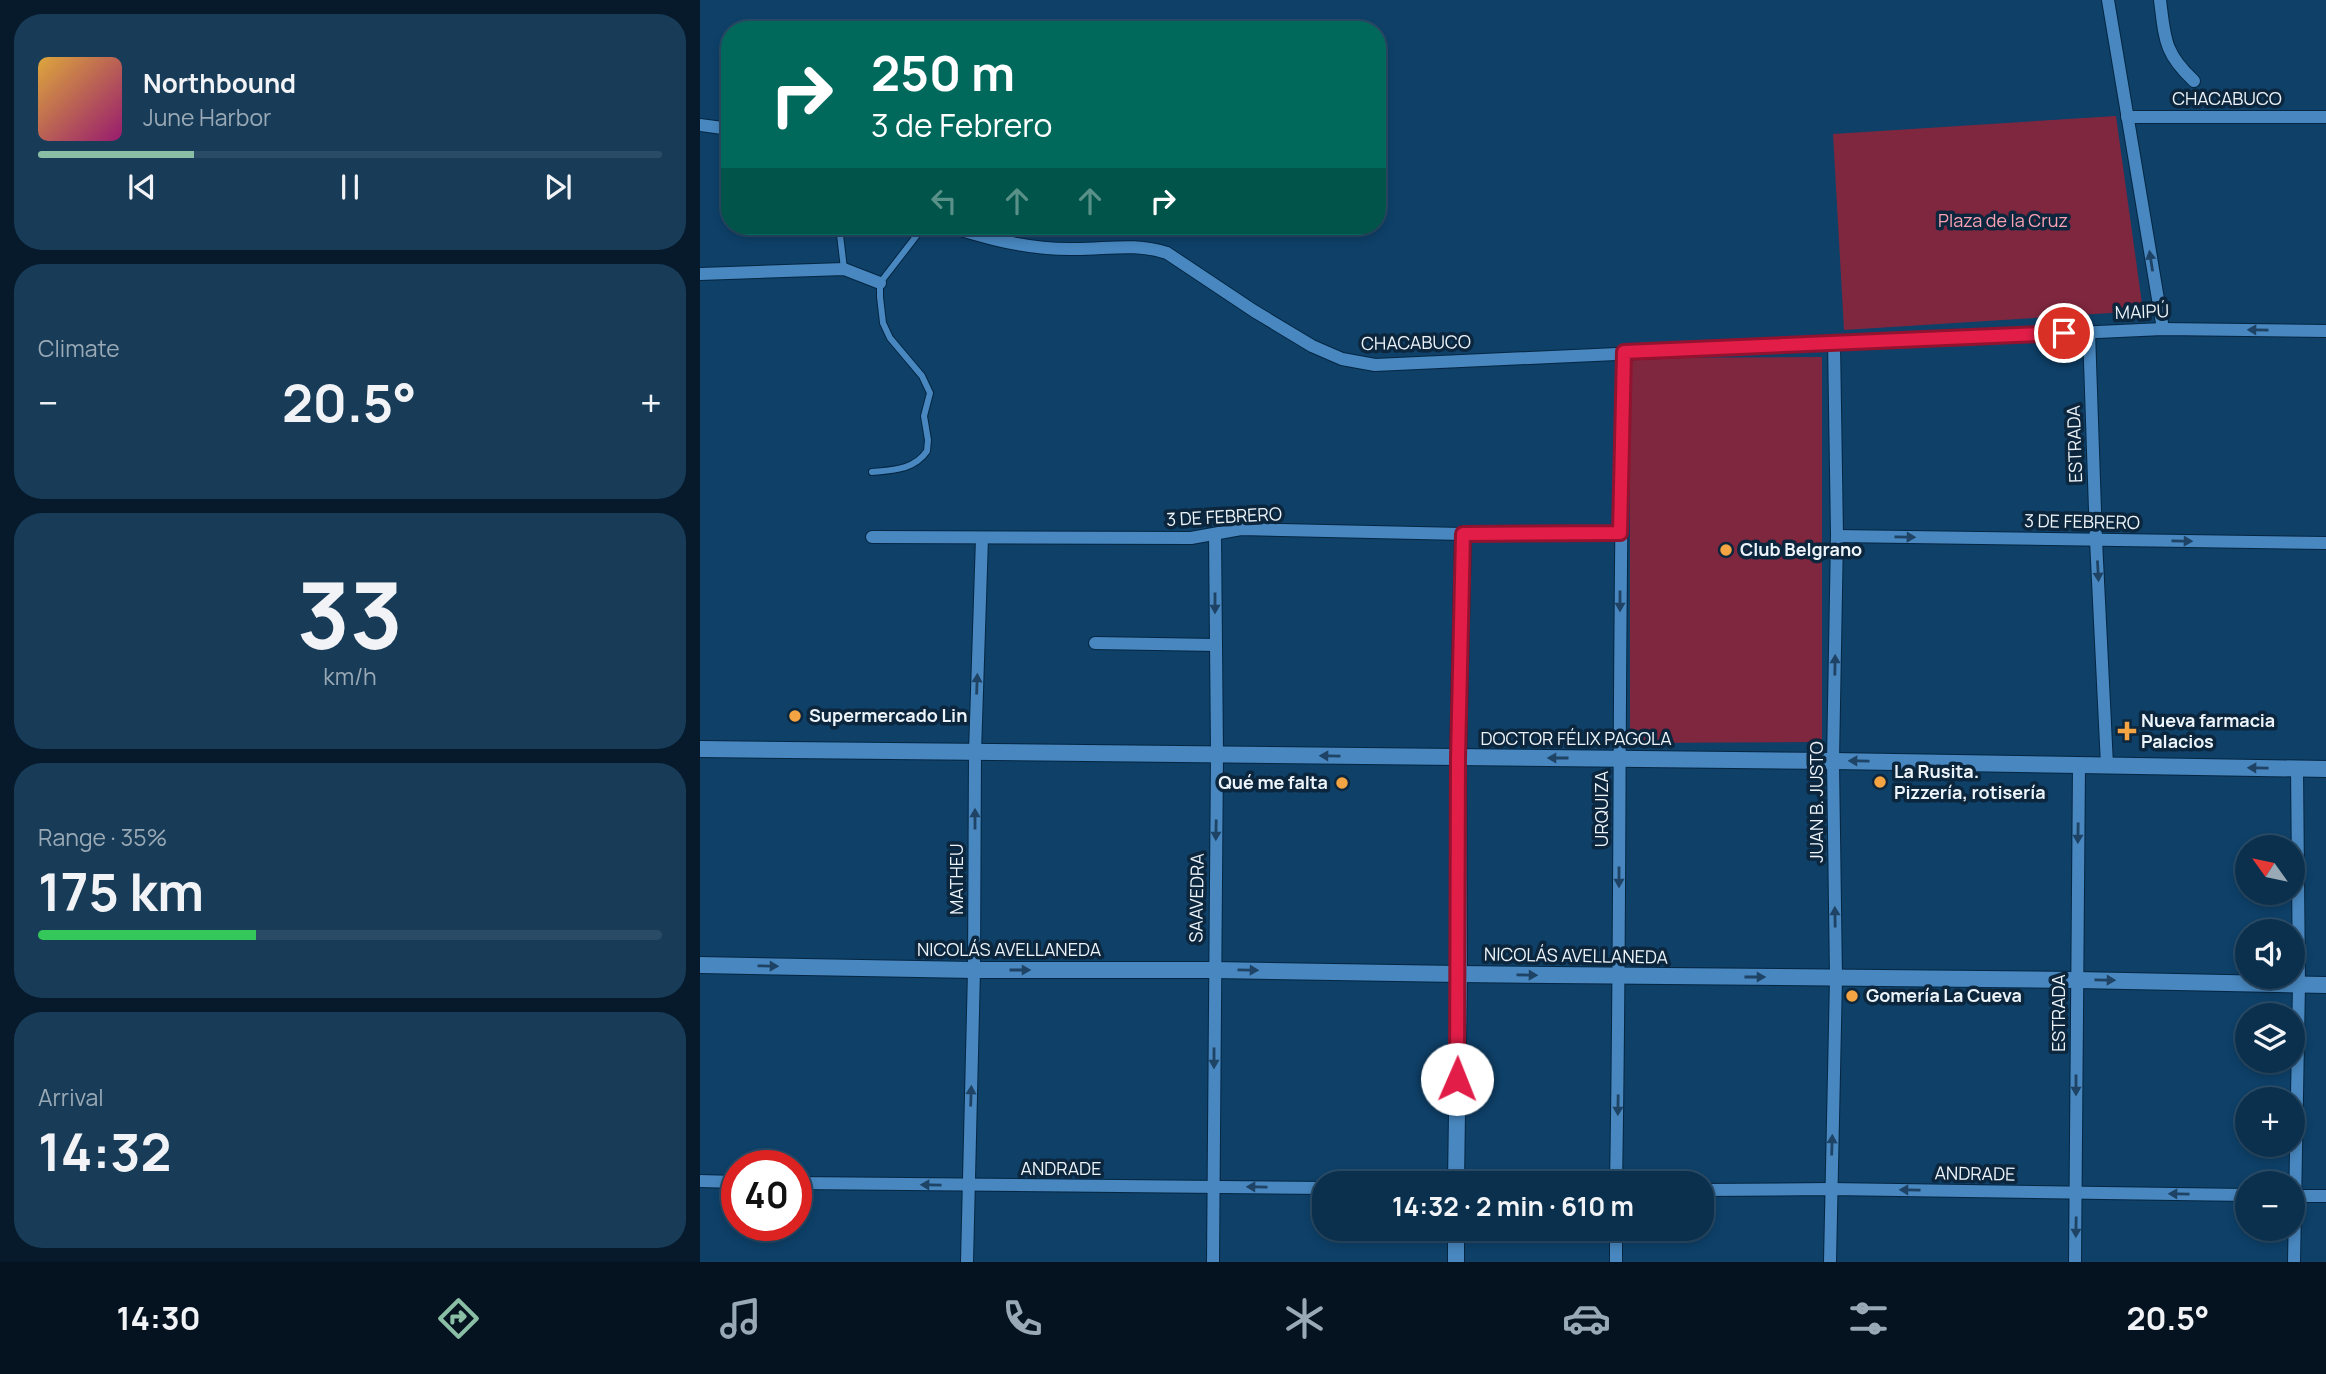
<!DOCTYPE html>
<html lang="en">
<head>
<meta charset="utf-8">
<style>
	:root { --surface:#0a304e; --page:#183c58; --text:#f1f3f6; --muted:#99a9b6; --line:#2a4b66; --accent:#8abfa5 }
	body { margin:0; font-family:Manrope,sans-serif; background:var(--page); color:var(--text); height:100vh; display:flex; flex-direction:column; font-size:26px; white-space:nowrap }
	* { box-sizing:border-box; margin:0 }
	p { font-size:23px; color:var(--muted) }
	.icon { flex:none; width:38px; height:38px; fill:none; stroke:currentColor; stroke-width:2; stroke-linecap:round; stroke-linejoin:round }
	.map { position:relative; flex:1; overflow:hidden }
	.details { display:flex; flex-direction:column; gap:14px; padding:14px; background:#061a2b; width:700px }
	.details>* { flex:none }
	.banner { position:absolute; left:21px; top:21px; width:665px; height:214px; border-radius:28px; box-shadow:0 4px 10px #0003,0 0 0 2px var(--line); background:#00695c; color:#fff; overflow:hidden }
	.needle { width:46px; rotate:303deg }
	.fabs { position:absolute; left:1535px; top:835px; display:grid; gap:14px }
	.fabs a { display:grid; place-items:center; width:70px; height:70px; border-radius:50%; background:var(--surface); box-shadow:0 4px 10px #0003,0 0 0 2px var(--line); font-size:35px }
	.speed { position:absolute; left:21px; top:1150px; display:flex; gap:14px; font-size:35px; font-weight:700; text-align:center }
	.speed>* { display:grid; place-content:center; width:91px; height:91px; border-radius:50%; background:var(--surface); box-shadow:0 4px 10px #0003,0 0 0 2px var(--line); line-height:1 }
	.speed .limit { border:10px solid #d22; background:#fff; color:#111 }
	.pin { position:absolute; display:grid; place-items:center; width:60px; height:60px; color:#fff; margin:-30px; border:4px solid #fff; border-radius:50%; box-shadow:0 2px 7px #0007 }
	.me { position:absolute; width:77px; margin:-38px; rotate:1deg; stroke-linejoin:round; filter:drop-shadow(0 0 5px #0008) }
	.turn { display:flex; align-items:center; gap:24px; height:147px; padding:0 35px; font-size:32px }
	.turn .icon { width:91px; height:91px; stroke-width:2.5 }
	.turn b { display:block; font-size:49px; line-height:60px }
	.lanes { display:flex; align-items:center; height:66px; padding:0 35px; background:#0003; justify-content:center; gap:35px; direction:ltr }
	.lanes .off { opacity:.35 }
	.big { font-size:52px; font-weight:700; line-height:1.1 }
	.details .widget { flex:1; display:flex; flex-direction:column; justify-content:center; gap:10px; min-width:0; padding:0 24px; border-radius:28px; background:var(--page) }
	.details .dial { align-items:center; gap:0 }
	.dial b { font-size:91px; line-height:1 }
	.song { display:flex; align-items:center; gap:21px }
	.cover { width:84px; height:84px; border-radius:10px; background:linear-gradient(135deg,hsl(40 70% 55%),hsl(320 70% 35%)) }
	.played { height:7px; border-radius:4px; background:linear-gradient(90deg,var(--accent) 25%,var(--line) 25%) }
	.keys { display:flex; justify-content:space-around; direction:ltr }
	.heat { display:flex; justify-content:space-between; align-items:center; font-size:38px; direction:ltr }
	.charge { height:10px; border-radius:5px; background:linear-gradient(90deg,#34c759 35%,var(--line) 0) }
	.trip { position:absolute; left:612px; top:1171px; width:402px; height:70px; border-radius:28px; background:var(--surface); box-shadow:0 4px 10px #0003,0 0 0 2px var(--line); font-weight:700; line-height:70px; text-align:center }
	.tab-bar { display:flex; height:112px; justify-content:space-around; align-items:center; background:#04131f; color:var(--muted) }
	.tab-bar .icon { width:49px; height:49px }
	.tab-bar .selected { color:var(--accent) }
	.tab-bar b { font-size:32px; color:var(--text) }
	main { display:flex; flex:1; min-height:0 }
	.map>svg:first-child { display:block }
	.green { fill:#7f273f }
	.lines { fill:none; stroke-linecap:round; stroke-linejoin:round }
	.service-casing { stroke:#042642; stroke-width:8 }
	.minor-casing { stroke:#042642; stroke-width:14 }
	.tertiary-casing { stroke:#042642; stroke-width:18 }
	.service { stroke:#4887bf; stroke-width:6 }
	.minor { stroke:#4887bf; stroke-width:12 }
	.tertiary { stroke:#4887bf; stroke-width:16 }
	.oneway { fill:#1e4364 }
	.route-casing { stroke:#92132f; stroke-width:18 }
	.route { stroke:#e11d48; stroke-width:12 }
	.poi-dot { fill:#f4a443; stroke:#0c263d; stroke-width:2.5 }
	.labels { text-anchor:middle; stroke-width:7; stroke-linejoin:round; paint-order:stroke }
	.street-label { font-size:18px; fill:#ecf3f9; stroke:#0c263d }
	.park-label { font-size:18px; fill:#fba1b2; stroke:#0c263d }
	.poi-label { font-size:18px; font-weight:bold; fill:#ecf3f9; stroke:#0c263d; text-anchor:start }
</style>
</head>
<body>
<main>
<section class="details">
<div class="widget">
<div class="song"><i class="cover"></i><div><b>Northbound</b><p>June Harbor</p></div></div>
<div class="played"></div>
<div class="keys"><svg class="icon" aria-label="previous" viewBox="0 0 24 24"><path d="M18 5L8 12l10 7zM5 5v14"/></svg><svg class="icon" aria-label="pause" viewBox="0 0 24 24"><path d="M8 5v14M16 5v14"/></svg><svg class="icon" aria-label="next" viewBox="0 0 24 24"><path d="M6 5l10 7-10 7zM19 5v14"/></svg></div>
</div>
<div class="widget"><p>Climate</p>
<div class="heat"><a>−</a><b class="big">20.5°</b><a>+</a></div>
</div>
<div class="widget dial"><b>33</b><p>km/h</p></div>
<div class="widget"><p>Range · 35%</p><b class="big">175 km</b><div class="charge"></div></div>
<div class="widget"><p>Arrival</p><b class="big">14:32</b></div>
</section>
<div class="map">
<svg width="1626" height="1262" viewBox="0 0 1626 1262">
	<rect width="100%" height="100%" fill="#0e4068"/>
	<!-- green -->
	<g class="green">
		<polygon points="1416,116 1443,311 1144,330 1133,134"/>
		<polygon points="1122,357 1122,742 930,743 930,358"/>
	</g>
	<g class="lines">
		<defs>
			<g id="service">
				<polyline points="139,226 144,269"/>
				<path d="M172,472C193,470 214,470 227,451L228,440L224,416L230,393L222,376L190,338L183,323L180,297V283L224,226"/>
			</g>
			<g id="minor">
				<polyline points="1408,0 1463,329"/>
				<path d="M1460,0C1465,39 1464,53 1494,81"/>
				<polyline points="1427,117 1626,117"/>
				<polyline points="0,125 30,129"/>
				<path d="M248,226C290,239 326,249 370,249C404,250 434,242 467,253L554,311L612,346L642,359L675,365L1463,329L1626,331"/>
				<polyline points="0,274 144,269 180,283"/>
				<polyline points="1389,332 1396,540 1407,765"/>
				<polyline points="1137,536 1626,543"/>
				<polyline points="172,537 491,538 541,529 763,534 920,533"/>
				<polyline points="395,643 516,645"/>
				<polyline points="0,1181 37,1182"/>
				<polyline points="96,1183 625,1188"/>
				<path d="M916,1183C921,906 918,629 924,352"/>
				<polyline points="1003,1190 1130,1189 1547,1195"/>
				<polyline points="1592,1196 1626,1196"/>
				<polyline points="267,1262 274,970 275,752 282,538"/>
				<polyline points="513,1262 517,754 515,535"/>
				<polyline points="916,1262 916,1228"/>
				<polyline points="1130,1262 1136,978 1133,761 1137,536 1134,342"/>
				<polyline points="1375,1262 1379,765"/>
				<polyline points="1594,1262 1599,984 1597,768"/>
			</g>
			<g id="tertiary">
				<polyline points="0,749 1133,761 1626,769"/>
				<polyline points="0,965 274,970 514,970 759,974 1377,980 1626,985"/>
				<polyline points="756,1183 759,974 758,758 763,534"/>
				<polyline points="756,1228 756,1262"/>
			</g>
		</defs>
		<!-- service casing -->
		<use href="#service" class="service-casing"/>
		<!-- minor casing -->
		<use href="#minor" class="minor-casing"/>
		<!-- tertiary casing -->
		<use href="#tertiary" class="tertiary-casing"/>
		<!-- service -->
		<use href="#service" class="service"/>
		<!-- minor -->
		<use href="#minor" class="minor"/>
		<!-- tertiary -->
		<use href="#tertiary" class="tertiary"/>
	</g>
	<!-- one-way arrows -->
	<defs><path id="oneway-solid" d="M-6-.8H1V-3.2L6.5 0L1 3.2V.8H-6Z" transform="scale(1.75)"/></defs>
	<g class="oneway">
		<use href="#oneway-solid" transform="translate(1451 261) rotate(-99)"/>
		<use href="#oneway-solid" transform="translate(1558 330) rotate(-179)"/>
		<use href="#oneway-solid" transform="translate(1205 537) rotate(1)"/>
		<use href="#oneway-solid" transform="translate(1482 541) rotate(1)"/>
		<use href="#oneway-solid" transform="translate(1398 571) rotate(87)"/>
		<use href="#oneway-solid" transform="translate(920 601) rotate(90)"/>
		<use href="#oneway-solid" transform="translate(515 603) rotate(90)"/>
		<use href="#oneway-solid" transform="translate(1135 665) rotate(-89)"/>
		<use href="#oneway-solid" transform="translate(277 684) rotate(-88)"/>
		<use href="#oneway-solid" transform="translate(630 756) rotate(-179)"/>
		<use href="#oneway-solid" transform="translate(858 758) rotate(-180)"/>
		<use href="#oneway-solid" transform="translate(1159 761) rotate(-179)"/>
		<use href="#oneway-solid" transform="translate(1558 768) rotate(-179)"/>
		<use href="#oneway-solid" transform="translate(275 819) rotate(-90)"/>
		<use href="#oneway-solid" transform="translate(516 830) rotate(91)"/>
		<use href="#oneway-solid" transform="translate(1378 833) rotate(91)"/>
		<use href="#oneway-solid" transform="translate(919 877) rotate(90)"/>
		<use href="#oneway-solid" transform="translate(1135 917) rotate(-91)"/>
		<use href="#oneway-solid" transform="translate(68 966) rotate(1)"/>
		<use href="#oneway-solid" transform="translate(320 970)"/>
		<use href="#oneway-solid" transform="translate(548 970) rotate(1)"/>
		<use href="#oneway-solid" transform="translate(827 975) rotate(1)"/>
		<use href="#oneway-solid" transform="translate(1055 977)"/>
		<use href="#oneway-solid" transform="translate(1405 980) rotate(1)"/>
		<use href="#oneway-solid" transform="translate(514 1058) rotate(90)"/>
		<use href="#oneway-solid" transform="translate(1376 1085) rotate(90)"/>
		<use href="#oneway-solid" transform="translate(271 1096) rotate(-88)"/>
		<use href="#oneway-solid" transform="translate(918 1105) rotate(91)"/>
		<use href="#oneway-solid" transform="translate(1132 1145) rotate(-88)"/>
		<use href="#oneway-solid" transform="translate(231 1185) rotate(-179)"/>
		<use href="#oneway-solid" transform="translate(557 1187) rotate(-179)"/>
		<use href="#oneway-solid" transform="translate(1210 1190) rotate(-179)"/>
		<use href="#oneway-solid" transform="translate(1479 1194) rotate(-179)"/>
		<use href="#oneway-solid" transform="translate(1376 1227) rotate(91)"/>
	</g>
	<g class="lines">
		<defs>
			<polyline id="route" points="757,1079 758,758 763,534 920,533 924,352 1364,333"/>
		</defs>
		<!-- route casing -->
		<use href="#route" class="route-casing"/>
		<!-- route -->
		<use href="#route" class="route"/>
	</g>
	<!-- markers -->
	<g class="poi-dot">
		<circle cx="1026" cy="550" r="7"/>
		<circle cx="95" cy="716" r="7"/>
		<path d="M1423.5 720.5h7v7h7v7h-7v7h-7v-7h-7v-7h7z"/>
		<circle cx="1180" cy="782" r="7"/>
		<circle cx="642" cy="783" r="7"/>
		<circle cx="1152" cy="996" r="7"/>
	</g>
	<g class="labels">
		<!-- street labels -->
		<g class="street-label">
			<text x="1527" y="105">CHACABUCO</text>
			<text transform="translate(1442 312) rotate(-2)" y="6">MAIPÚ</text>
			<text transform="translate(716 343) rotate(-1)" y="6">CHACABUCO</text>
			<text transform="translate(1375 444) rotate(-92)" y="6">ESTRADA</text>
			<text transform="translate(524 517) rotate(-3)" y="6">3 DE FEBRERO</text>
			<text transform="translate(1382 522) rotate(1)" y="6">3 DE FEBRERO</text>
			<text x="876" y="745">DOCTOR FÉLIX PAGOLA</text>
			<text transform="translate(1117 802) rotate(-90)" y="6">JUAN B. JUSTO</text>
			<text transform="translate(902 809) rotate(-90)" y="6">URQUIZA</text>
			<text transform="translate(257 879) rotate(-90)" y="6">MATHEU</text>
			<text transform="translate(497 898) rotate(-89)" y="6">SAAVEDRA</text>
			<text x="309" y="956">NICOLÁS AVELLANEDA</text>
			<text transform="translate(876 956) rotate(1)" y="6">NICOLÁS AVELLANEDA</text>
			<text transform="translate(1359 1013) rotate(-90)" y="6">ESTRADA</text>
			<text x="361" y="1175">ANDRADE</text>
			<text transform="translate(1275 1174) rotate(1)" y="6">ANDRADE</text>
		</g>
		<!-- park labels -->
		<g class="park-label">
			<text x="1303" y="227">Plaza de la Cruz</text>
		</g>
		<!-- poi labels -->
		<g class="poi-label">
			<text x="1040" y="556">Club Belgrano</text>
			<text x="109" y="722">Supermercado Lin</text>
			<text x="1441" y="727">Nueva farmacia<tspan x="1441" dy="21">Palacios</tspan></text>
			<text x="1194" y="778">La Rusita.<tspan x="1194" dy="21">Pizzería, rotisería</tspan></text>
			<text x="628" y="789" text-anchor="end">Qué me falta</text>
			<text x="1166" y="1002">Gomería La Cueva</text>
		</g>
	</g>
</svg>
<div class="fabs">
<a><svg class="needle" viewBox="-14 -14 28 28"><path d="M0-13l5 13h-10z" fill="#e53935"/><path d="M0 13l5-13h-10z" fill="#99a9b6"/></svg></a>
<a><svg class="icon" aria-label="sound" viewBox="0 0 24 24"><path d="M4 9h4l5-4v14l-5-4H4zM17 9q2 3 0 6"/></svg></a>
<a><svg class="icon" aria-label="layers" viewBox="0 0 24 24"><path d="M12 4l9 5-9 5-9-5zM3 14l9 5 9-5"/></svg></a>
<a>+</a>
<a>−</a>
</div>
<div class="speed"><div class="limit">40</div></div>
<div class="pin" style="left:1364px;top:333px;background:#d93025"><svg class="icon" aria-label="arrive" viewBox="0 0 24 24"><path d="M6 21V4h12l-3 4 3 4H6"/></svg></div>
<svg class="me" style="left:757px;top:1079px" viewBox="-20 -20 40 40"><circle r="19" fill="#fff"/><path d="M0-13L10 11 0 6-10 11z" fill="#e11d48"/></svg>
<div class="trip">14:32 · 2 min · 610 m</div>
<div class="banner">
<div class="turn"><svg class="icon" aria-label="right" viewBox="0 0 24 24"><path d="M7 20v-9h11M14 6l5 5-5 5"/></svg><div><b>250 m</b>3 de Febrero</div></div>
<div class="lanes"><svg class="icon off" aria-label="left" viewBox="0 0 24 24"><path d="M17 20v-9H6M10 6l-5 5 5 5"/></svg><svg class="icon off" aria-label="ahead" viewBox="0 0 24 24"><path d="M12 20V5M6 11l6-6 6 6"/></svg><svg class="icon off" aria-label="ahead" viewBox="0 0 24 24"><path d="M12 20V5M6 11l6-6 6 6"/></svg><svg class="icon" aria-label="right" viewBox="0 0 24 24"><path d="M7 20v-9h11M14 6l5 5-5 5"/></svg></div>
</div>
</div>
</main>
<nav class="tab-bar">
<b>14:30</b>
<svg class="icon selected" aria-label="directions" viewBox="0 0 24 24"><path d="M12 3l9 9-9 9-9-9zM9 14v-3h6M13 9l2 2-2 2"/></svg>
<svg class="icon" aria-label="music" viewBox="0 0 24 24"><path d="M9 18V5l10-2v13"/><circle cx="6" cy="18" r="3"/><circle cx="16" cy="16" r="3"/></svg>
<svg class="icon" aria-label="phone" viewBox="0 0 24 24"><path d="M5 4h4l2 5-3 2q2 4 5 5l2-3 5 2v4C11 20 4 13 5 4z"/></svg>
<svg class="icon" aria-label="climate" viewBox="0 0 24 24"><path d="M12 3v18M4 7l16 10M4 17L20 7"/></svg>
<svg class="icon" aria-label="car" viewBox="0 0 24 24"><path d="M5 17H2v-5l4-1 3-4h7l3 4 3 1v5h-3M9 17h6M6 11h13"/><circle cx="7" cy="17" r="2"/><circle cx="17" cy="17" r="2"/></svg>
<svg class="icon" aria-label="filters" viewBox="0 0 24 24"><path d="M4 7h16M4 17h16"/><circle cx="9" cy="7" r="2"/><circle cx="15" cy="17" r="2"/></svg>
<b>20.5°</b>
</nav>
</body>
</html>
